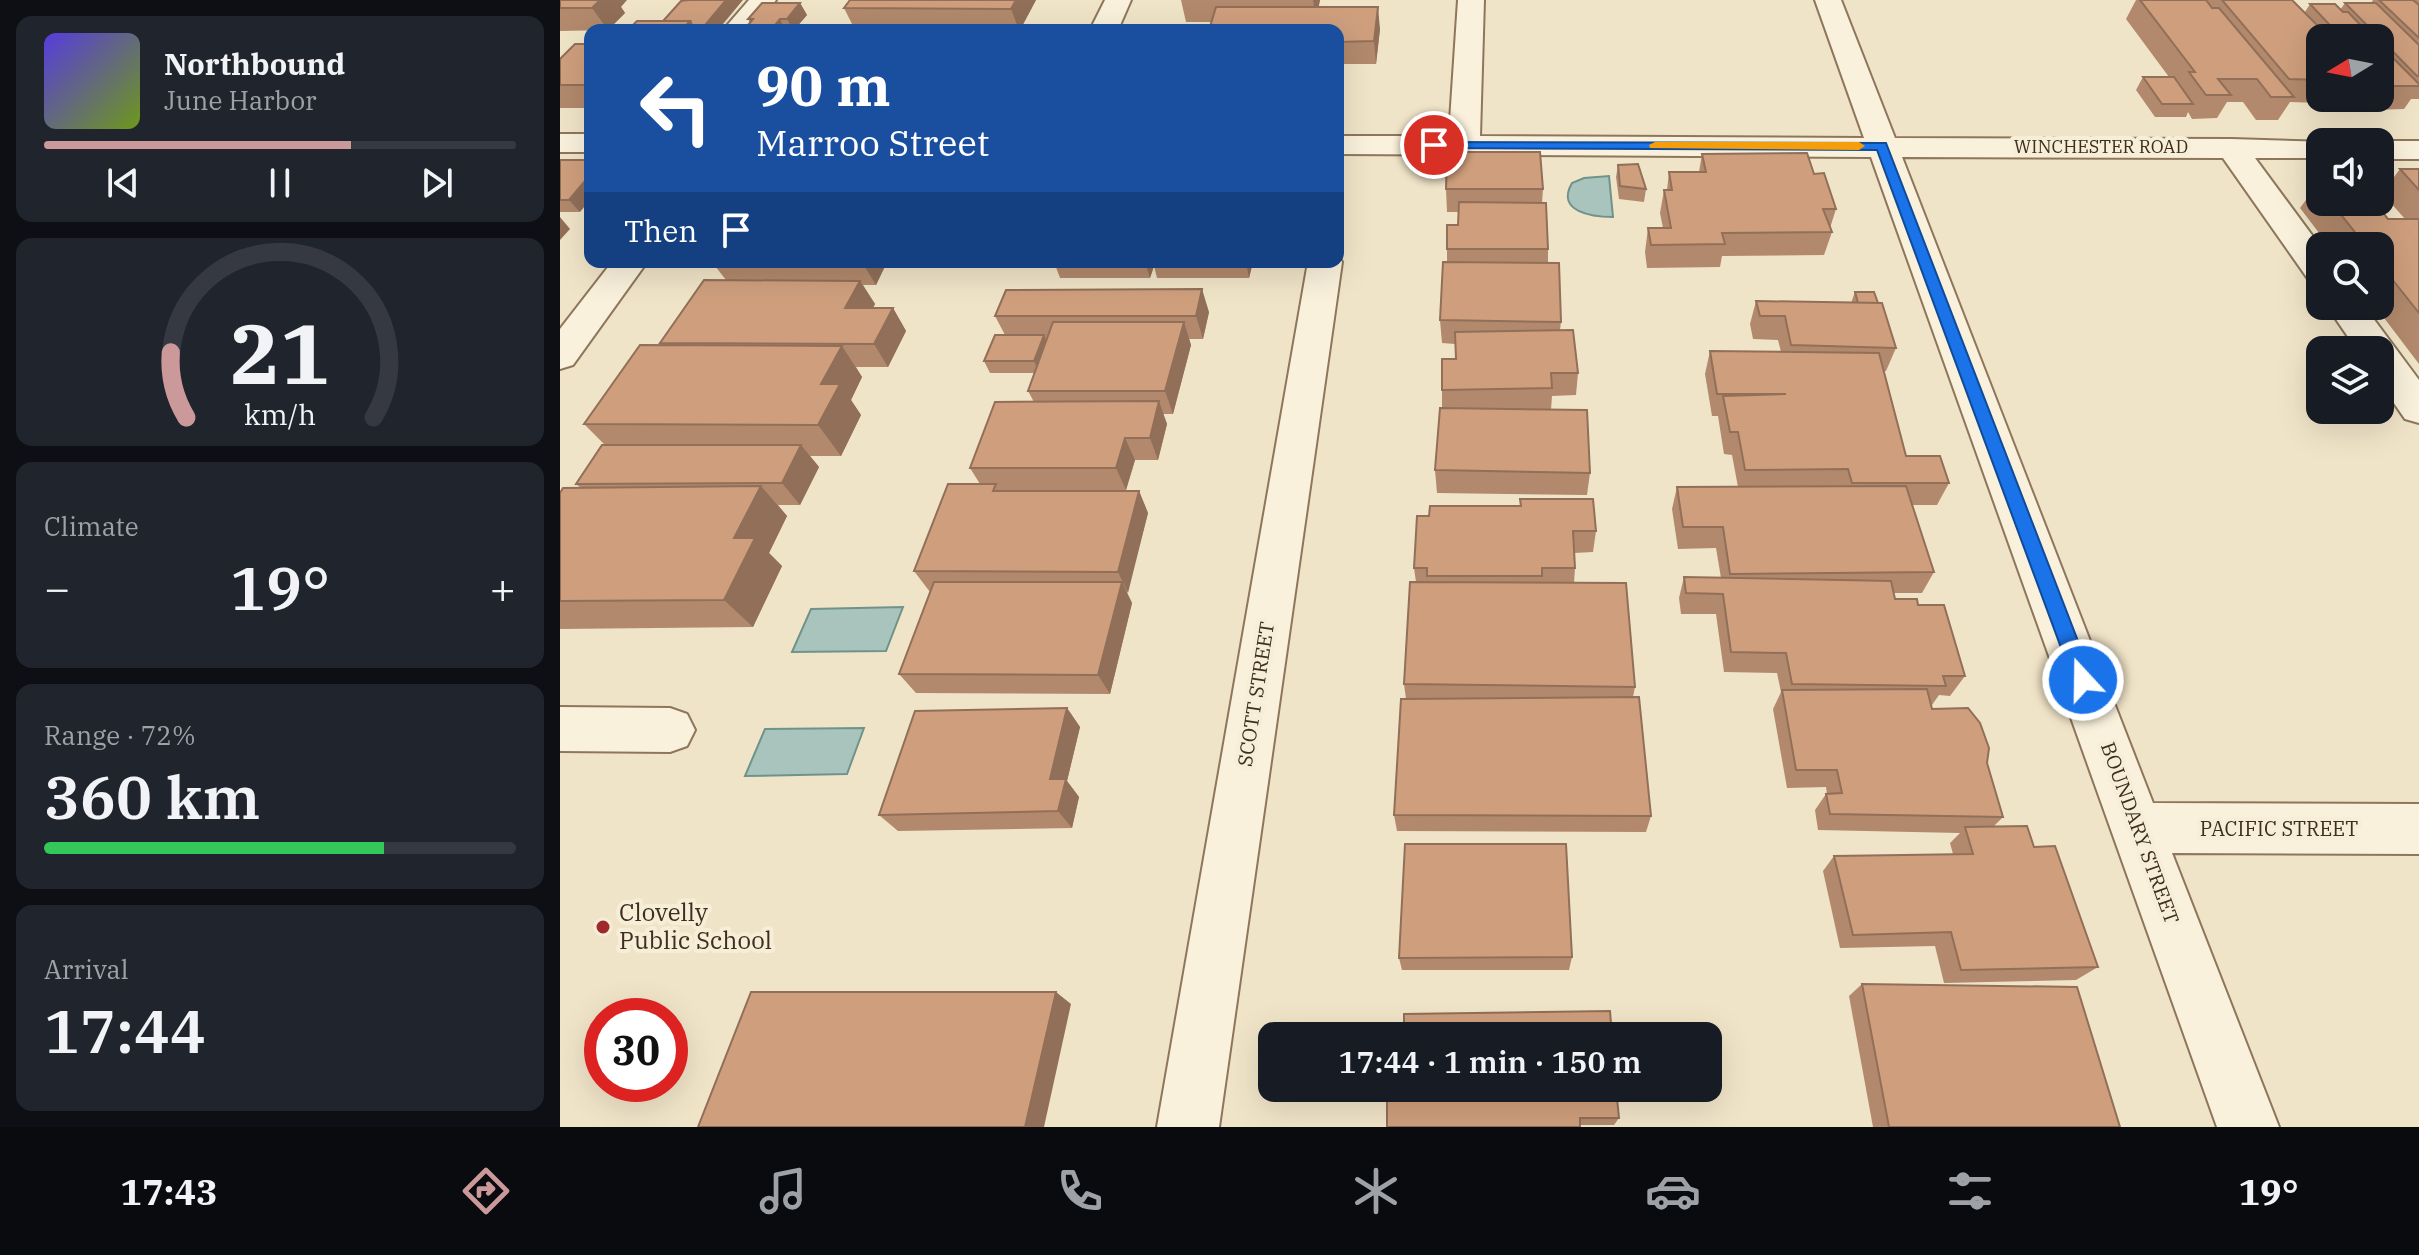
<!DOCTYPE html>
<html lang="en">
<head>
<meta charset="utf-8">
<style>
	:root { --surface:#171b24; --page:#20242c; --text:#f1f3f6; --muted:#9ea1a6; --line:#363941; --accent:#cc999b }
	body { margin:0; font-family:"IBM Plex Serif",serif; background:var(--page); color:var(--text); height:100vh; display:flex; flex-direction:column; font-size:30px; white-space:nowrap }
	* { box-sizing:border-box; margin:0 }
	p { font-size:26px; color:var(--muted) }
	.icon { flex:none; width:44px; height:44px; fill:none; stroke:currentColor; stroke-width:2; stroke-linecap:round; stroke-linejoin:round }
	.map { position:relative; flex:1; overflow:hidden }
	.sheet { display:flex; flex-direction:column; gap:16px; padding:16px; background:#0d0f14; width:560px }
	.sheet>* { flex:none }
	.banner { position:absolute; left:24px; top:24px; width:760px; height:244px; border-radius:16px; box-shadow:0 8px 32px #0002; background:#1a4fa0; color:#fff; overflow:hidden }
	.needle { width:52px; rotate:260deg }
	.controls { position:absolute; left:1746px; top:24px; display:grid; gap:16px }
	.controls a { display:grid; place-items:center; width:88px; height:88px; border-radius:16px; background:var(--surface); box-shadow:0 8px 32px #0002; font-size:40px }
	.speed { position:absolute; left:24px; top:998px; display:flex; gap:16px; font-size:40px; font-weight:700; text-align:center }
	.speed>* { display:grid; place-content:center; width:104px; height:104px; border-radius:50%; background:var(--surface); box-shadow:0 8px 32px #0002; line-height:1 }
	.speed .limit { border:12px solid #d22; background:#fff; color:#111 }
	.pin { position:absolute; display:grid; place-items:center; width:68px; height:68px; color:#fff; margin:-34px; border:4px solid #fff; border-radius:50%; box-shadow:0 2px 8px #0007 }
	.me { position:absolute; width:88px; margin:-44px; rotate:339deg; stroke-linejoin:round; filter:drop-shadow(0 0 6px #0008) }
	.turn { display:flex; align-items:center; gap:28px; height:168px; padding:0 40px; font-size:36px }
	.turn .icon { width:104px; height:104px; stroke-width:2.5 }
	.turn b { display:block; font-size:56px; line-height:68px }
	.then { display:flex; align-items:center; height:76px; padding:0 40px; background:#0003; gap:16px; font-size:30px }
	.big { font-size:60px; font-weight:600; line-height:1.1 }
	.sheet .widget { flex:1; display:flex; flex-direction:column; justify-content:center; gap:12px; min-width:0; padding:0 28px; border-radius:16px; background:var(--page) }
	.sheet .dial { align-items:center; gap:0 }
	.dial svg { height:208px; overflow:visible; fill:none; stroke:var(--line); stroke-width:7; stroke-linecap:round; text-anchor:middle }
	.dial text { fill:var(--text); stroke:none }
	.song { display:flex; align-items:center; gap:24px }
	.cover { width:96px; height:96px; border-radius:12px; background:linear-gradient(135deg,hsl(250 70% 55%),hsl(80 70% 35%)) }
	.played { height:8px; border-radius:4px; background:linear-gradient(90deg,var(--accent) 65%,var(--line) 65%) }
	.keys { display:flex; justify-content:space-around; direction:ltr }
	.heat { display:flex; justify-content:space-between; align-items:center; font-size:44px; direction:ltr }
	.charge { height:12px; border-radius:6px; background:linear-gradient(90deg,#34c759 72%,var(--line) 0) }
	.trip { position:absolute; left:698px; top:1022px; width:464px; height:80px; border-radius:16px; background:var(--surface); box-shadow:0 8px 32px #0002; font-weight:600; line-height:80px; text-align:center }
	.tabs { display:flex; height:128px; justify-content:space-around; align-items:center; background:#090b0e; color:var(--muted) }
	.tabs .icon { width:56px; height:56px }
	.tabs .active { color:var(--accent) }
	.tabs b { font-size:36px; color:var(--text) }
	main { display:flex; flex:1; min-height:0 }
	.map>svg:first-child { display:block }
	.water { fill:#a9c4bc; stroke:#6f938a; stroke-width:2 }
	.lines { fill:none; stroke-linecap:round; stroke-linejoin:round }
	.minor-casing { stroke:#8d765c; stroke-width:4 }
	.minor { fill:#faf1dc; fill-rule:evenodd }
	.wall { fill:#b2896c }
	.shaded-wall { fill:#916f58 }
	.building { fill:#cf9f7d; stroke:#916f58; stroke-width:2 }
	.route { fill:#1a73e8; stroke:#114b97; stroke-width:2 }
	.slow { fill:#f59e0b }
	.poi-dot { fill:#9e2a2b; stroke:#f7eed8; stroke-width:3 }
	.labels { text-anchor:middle; stroke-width:8; stroke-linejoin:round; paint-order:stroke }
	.far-street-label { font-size:18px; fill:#3d2e20; stroke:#f7eed8 }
	.street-label { font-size:20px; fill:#3d2e20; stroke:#f7eed8 }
	.near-poi-label { font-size:24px; fill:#3d2e20; stroke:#f7eed8; text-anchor:start }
</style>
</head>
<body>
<main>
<section class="sheet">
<div class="widget">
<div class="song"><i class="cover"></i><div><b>Northbound</b><p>June Harbor</p></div></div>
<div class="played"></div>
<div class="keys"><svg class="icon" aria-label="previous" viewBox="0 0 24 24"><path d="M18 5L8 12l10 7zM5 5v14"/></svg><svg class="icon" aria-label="pause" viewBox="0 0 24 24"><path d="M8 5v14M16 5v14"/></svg><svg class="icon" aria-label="next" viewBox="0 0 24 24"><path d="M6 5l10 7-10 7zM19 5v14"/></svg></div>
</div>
<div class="widget dial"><svg viewBox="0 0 100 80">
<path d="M14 69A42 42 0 1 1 86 69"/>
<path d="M14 69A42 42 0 0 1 8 44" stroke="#cc999b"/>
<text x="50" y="56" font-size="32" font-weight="700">21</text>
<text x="50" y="72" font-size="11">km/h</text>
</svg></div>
<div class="widget"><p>Climate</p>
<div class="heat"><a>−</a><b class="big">19°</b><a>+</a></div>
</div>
<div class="widget"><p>Range · 72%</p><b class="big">360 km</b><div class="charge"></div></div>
<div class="widget"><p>Arrival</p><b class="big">17:44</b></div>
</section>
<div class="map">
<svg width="1859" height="1127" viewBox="0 0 1859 1127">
	<rect width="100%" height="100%" fill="#f0e4c8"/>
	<!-- water -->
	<g class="water">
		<path d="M1049,176L1053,217C1033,217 995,212 1012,183L1024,178Z"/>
		<polygon points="343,607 326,651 232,652 251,609"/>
		<polygon points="304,728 287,774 185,776 205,729"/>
	</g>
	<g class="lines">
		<defs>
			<g id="minor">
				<polygon points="189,0 216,0 192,30 163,30"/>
				<polygon points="545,0 571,0 558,30 530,30"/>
				<polygon points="898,0 924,0 920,136 1304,138 1255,0 1281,0 1335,138 1672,139 1770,142 1760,142 1760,158 1695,158 1760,246 1760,282 1748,279 1663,158 1342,157 1593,803 1859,804 1859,854 1612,853 1719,1127 1657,1127 1311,157 778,154 778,136 889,136"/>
				<rect x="0" y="134" width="30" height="18"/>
				<polygon points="1820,141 1859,141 1859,159 1820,159 1820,142 1814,142"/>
				<polygon points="778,255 782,262 659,1127 597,1127 748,262 778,262"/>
				<polygon points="52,262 87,262 13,365 0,369 0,329"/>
				<polygon points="1767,306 1804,306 1859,380 1859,423 1845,419 1820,383 1820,350 1797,350"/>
				<polygon points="0,707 110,708 127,714 135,730 127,746 110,752 0,751"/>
			</g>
		</defs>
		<!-- minor casing -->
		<use href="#minor" class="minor-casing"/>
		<!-- minor -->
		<use href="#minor" class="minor"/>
	</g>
	<!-- wall -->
	<g class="wall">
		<polygon points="0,0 61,7 65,13 48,30 0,31"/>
		<polygon points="290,0 476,0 460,30 295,30 284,8"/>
		<polygon points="621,0 760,0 758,7 820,29 816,64 778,64 778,30 651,22 626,22"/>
		<polygon points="1576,0 1732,0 1745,12 1750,4 1780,10 1785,3 1811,3 1813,0 1859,0 1859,99 1851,99 1844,109 1812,110 1801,98 1820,98 1820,38 1760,38 1760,98 1796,98 1791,104 1730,102 1718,120 1696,120 1683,102 1667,102 1657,118 1632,119 1628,112 1626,117 1595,117 1576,90 1583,77 1609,77 1566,19"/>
		<polygon points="240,3 247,15 234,30 184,30 190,23 188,19"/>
		<polygon points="30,44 30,108 0,108 0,59"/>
		<polygon points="1142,154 1254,174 1276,209 1270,228 1272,232 1264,255 1162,256 1160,267 1087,268 1085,252 1088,228 1103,228 1100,213 1104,190 1107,190 1109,172 1139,172"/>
		<polygon points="0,160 20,212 0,212"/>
		<polygon points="1058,165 1086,189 1084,202 1059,199 1056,177"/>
		<polygon points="1840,169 1859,169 1859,364 1815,306 1820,306 1820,246 1769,246 1740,208 1757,185 1760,185 1760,202 1814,202 1828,219 1845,219 1822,193"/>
		<polygon points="886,189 983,189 982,203 988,249 988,263 1001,322 1000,330 1018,373 1016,395 992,396 991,410 1030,473 1027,495 877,493 875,470 882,408 882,390 896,359 895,344 882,343 880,320 887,262 887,249 898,225 899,212 887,212"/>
		<polygon points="152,262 327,262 316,285 303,285 315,304 313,308 333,308 346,331 328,367 296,367 302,377 291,400 301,415 281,456 250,456 259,467 240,505 218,505 227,516 209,553 222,566 193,627 0,629 0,493 21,488 16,484 45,445 24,424 102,345 100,343 166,280"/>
		<polygon points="494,262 693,262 689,278 597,278 594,266 590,278 500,278"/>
		<polygon points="1295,292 1336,348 1326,371 1323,371 1346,456 1389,483 1377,505 1352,505 1374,572 1362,593 1334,593 1335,599 1358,605 1405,676 1390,696 1379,695 1372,705 1372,709 1427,763 1443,817 1433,827 1474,847 1538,967 1516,980 1384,983 1375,946 1280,948 1263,871 1274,856 1393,854 1390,843 1400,833 1258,830 1255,810 1266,794 1267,794 1266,787 1227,788 1213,709 1221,692 1217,673 1164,672 1156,614 1121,614 1119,598 1124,577 1161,578 1156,548 1118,549 1112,509 1117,487 1178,487 1172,455 1164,454 1158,416 1152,416 1145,374 1150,351 1221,352 1218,340 1193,339 1190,324 1196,301 1291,303"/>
		<polygon points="649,312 643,339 629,339 631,345 613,414 603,414 607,424 598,460 575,460 566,490 439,490 579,491 588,513 567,593 572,603 550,694 356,693 339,674 370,592 354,571 420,484 410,468 474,402 468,391 474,373 430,373 424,361 445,335 435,316"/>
		<polygon points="960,499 1036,531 1033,552 1014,553 1015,568 1014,583 1075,687 1073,697 1091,816 1086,832 837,831 834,815 846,699 844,684 856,582 854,568 869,516 960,506"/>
		<polygon points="507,708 520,727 507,781 519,797 512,828 338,831 319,815"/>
		<polygon points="1012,957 1009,970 842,970 839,958"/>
		<polygon points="1302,984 1560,1127 1313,1127 1289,996"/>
		<polygon points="827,1100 1059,1118 1054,1125 1020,1125"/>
	</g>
	<!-- shaded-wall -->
	<g class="shaded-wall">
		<polygon points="40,0 67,0 61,7 65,13 48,30 32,8"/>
		<polygon points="166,0 183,0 158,30 141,30"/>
		<polygon points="456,0 476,0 460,30 459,30 451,9"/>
		<polygon points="753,0 760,0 756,22"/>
		<polygon points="240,3 247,15 234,30 233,30 227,19"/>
		<polygon points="818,7 820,29 816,64 814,41"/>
		<polygon points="220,19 225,30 211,30"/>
		<polygon points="130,21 135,30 122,30"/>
		<polygon points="30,175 30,200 20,212 9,200"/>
		<polygon points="0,217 10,229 0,240"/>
		<polygon points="302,262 327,262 316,285"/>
		<polygon points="585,262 592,262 594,266 590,278"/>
		<polygon points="686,262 693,262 689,278"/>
		<polygon points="300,281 315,304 300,331 285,308"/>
		<polygon points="642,289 649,312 643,339 636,316"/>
		<polygon points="333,308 346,331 328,367 314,344"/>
		<polygon points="624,322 631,345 613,414 605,391"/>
		<polygon points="484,335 489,347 480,373 474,361"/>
		<polygon points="282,346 302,377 291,400 301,415 281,456 258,425 261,384"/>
		<polygon points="599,401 607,424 598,460 590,438"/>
		<polygon points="565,438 575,460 566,490 556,468"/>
		<polygon points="241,445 259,467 240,505 222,483"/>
		<polygon points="201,486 227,516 209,553 222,566 193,627 164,600 174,538"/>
		<polygon points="579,491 588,513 568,593 558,572"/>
		<polygon points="562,582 572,603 550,694 538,675"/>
		<polygon points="507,708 520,727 507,781 519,797 512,828 498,811 490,779"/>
		<polygon points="496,992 511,1004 484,1127 465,1127"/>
	</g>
	<!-- building -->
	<g class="building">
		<polygon points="0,0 40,0 32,8 0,8"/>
		<polygon points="129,0 166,0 141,30 135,30 130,21 103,21 121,1"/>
		<polygon points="290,0 456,0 451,9 284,8"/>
		<polygon points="1580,0 1646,0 1652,8 1659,8 1734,97 1711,97 1697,79 1658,79 1671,95 1646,95 1629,72 1635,72"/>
		<polygon points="1662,0 1732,0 1770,38 1760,38 1760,80 1729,79"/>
		<polygon points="1819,0 1853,0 1859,5 1859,38"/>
		<polygon points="202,3 240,3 227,19 220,19 211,30 184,30 193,19 188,19"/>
		<polygon points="1785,3 1816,3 1859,45 1859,76 1857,76"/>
		<polygon points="1750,4 1775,4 1783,12 1788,12 1813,38 1782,38"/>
		<polygon points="656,7 818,7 814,41 778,42 778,30 649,30"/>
		<polygon points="77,21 130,21 122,30 68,30"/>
		<polygon points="15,44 30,44 30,85 0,85 0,59"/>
		<polygon points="1820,45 1859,84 1859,86 1829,86 1820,77"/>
		<polygon points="1583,77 1614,77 1633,104 1602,104"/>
		<polygon points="887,152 980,152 983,189 886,189"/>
		<polygon points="1247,153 1254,174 1264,173 1276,209 1263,209 1272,232 1162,233 1165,244 1091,245 1088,228 1111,228 1104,190 1112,190 1109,172 1146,172 1142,154"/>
		<polygon points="0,160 30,160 30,175 9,200 0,200"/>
		<polygon points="1078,164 1086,189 1060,186 1058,165"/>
		<polygon points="1840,169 1859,169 1859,190"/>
		<polygon points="899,202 986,203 988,249 887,249 887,225 898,225"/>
		<polygon points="1771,202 1814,202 1828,219 1859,219 1859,313 1820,264 1820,246 1806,246"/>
		<polygon points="883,262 999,263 1001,322 880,320"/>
		<polygon points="144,280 300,281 285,308 333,308 314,344 100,343"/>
		<polygon points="642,289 636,316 435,316 446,290"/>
		<polygon points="1295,292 1314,292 1318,303 1298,303"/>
		<polygon points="1196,301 1322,303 1336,348 1231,345 1225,316 1200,316"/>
		<polygon points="493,322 624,322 605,391 468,391"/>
		<polygon points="1013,330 1018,373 991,373 992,388 882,390 882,359 896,359 895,332"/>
		<polygon points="435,335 484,335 474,361 424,361"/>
		<polygon points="80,345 282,346 261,384 280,384 258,425 24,424"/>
		<polygon points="1150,351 1319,353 1346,456 1380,456 1389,483 1292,483 1288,469 1185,470 1178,432 1170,432 1163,396 1226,394 1157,394"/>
		<polygon points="599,401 590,438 565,438 556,468 410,468 435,402"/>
		<polygon points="880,408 1027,410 1030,473 875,470"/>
		<polygon points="42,445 241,445 222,483 16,484"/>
		<polygon points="388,484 436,484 433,491 579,491 558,572 354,571"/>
		<polygon points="201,486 174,538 195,538 164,600 0,601 0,493 3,488"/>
		<polygon points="1346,486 1374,572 1170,574 1163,527 1123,527 1117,487"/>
		<polygon points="960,499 1033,499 1036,531 1013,531 1015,568 982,568 982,576 867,576 867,568 854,568 857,516 869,516 870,506 961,506"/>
		<polygon points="1124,577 1331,581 1335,599 1357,599 1358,605 1384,605 1405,676 1383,676 1386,686 1232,684 1226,653 1171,652 1163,594 1126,593"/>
		<polygon points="374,582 562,582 538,675 339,674"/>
		<polygon points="850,582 1066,583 1075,687 844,684"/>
		<polygon points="1367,689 1372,709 1408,708 1420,723 1429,748 1427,763 1443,817 1270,814 1266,794 1282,793 1277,770 1236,770 1222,690"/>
		<polygon points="1079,697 1091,816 834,815 841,699"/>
		<polygon points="507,708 490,779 506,779 498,811 319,815 355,711"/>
		<polygon points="1467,826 1474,847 1495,846 1538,967 1401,970 1391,932 1293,935 1274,856 1413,854 1405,827"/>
		<polygon points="845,844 1006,844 1012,957 839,958"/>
		<polygon points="1302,984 1517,987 1560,1127 1329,1127"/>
		<polygon points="191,992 496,992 465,1127 138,1127"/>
		<polygon points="1050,1011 1052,1036 844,1036 844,1014"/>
		<polygon points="838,1088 1056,1088 1059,1118 1020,1118 1020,1127 827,1127 827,1100"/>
	</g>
	<!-- route -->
	<polygon class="route" points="869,142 1326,143 1533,680 1530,686 1523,689 1516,686 1513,680 1317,150 874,148 869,147"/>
	<!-- slow -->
	<polygon class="slow" points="1095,142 1299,142 1305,146 1299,150 1090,148 1089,145"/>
	<!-- markers -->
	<circle class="poi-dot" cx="43" cy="927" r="8"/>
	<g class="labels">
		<!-- far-street labels -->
		<g class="far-street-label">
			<text x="1541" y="153">WINCHESTER ROAD</text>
		</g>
		<!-- street labels -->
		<g class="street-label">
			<text transform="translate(696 694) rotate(-81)" y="7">SCOTT STREET</text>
			<text x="1719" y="836">PACIFIC STREET</text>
			<text transform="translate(1580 833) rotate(70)" y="7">BOUNDARY STREET</text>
		</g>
		<!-- near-poi labels -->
		<g class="near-poi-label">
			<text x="59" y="921">Clovelly<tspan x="59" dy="28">Public School</tspan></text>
		</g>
	</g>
</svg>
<div class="controls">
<a><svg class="needle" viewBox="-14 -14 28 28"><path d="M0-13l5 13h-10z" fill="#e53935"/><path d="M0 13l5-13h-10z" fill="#9ea1a6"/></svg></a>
<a><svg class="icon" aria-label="sound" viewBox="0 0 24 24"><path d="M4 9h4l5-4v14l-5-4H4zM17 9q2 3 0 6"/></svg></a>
<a><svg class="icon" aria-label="search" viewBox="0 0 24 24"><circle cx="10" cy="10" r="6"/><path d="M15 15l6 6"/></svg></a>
<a><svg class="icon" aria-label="layers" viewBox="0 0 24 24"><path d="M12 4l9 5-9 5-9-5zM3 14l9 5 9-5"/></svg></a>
</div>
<div class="speed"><div class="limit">30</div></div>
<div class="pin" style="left:874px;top:145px;background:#d93025"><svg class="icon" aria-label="arrive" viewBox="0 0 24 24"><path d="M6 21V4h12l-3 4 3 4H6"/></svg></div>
<svg class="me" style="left:1523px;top:680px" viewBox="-20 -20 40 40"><circle r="17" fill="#1a73e8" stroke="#fff" stroke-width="3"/><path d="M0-11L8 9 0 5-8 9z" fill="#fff"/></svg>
<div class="trip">17:44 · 1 min · 150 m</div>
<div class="banner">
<div class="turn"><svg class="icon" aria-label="left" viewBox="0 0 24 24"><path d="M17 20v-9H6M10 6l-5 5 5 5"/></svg><div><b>90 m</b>Marroo Street</div></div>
<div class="then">Then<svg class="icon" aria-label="arrive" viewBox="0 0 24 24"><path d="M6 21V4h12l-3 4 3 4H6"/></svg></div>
</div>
</div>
</main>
<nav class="tabs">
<b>17:43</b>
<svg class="icon active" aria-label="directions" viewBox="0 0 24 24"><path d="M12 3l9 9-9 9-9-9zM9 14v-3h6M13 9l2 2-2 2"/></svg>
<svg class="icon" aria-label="music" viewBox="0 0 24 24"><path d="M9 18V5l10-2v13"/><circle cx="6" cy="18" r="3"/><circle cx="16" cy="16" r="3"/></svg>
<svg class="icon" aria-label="phone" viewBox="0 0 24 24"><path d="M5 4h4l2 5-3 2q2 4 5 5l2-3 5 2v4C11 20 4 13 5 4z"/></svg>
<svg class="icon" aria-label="climate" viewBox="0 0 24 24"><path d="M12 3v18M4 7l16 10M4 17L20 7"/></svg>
<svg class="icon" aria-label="car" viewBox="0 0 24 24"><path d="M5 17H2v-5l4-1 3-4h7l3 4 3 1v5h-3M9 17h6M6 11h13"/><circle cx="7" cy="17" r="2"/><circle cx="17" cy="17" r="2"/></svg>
<svg class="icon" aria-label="filters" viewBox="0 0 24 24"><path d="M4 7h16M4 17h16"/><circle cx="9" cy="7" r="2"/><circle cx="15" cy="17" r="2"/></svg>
<b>19°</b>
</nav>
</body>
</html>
